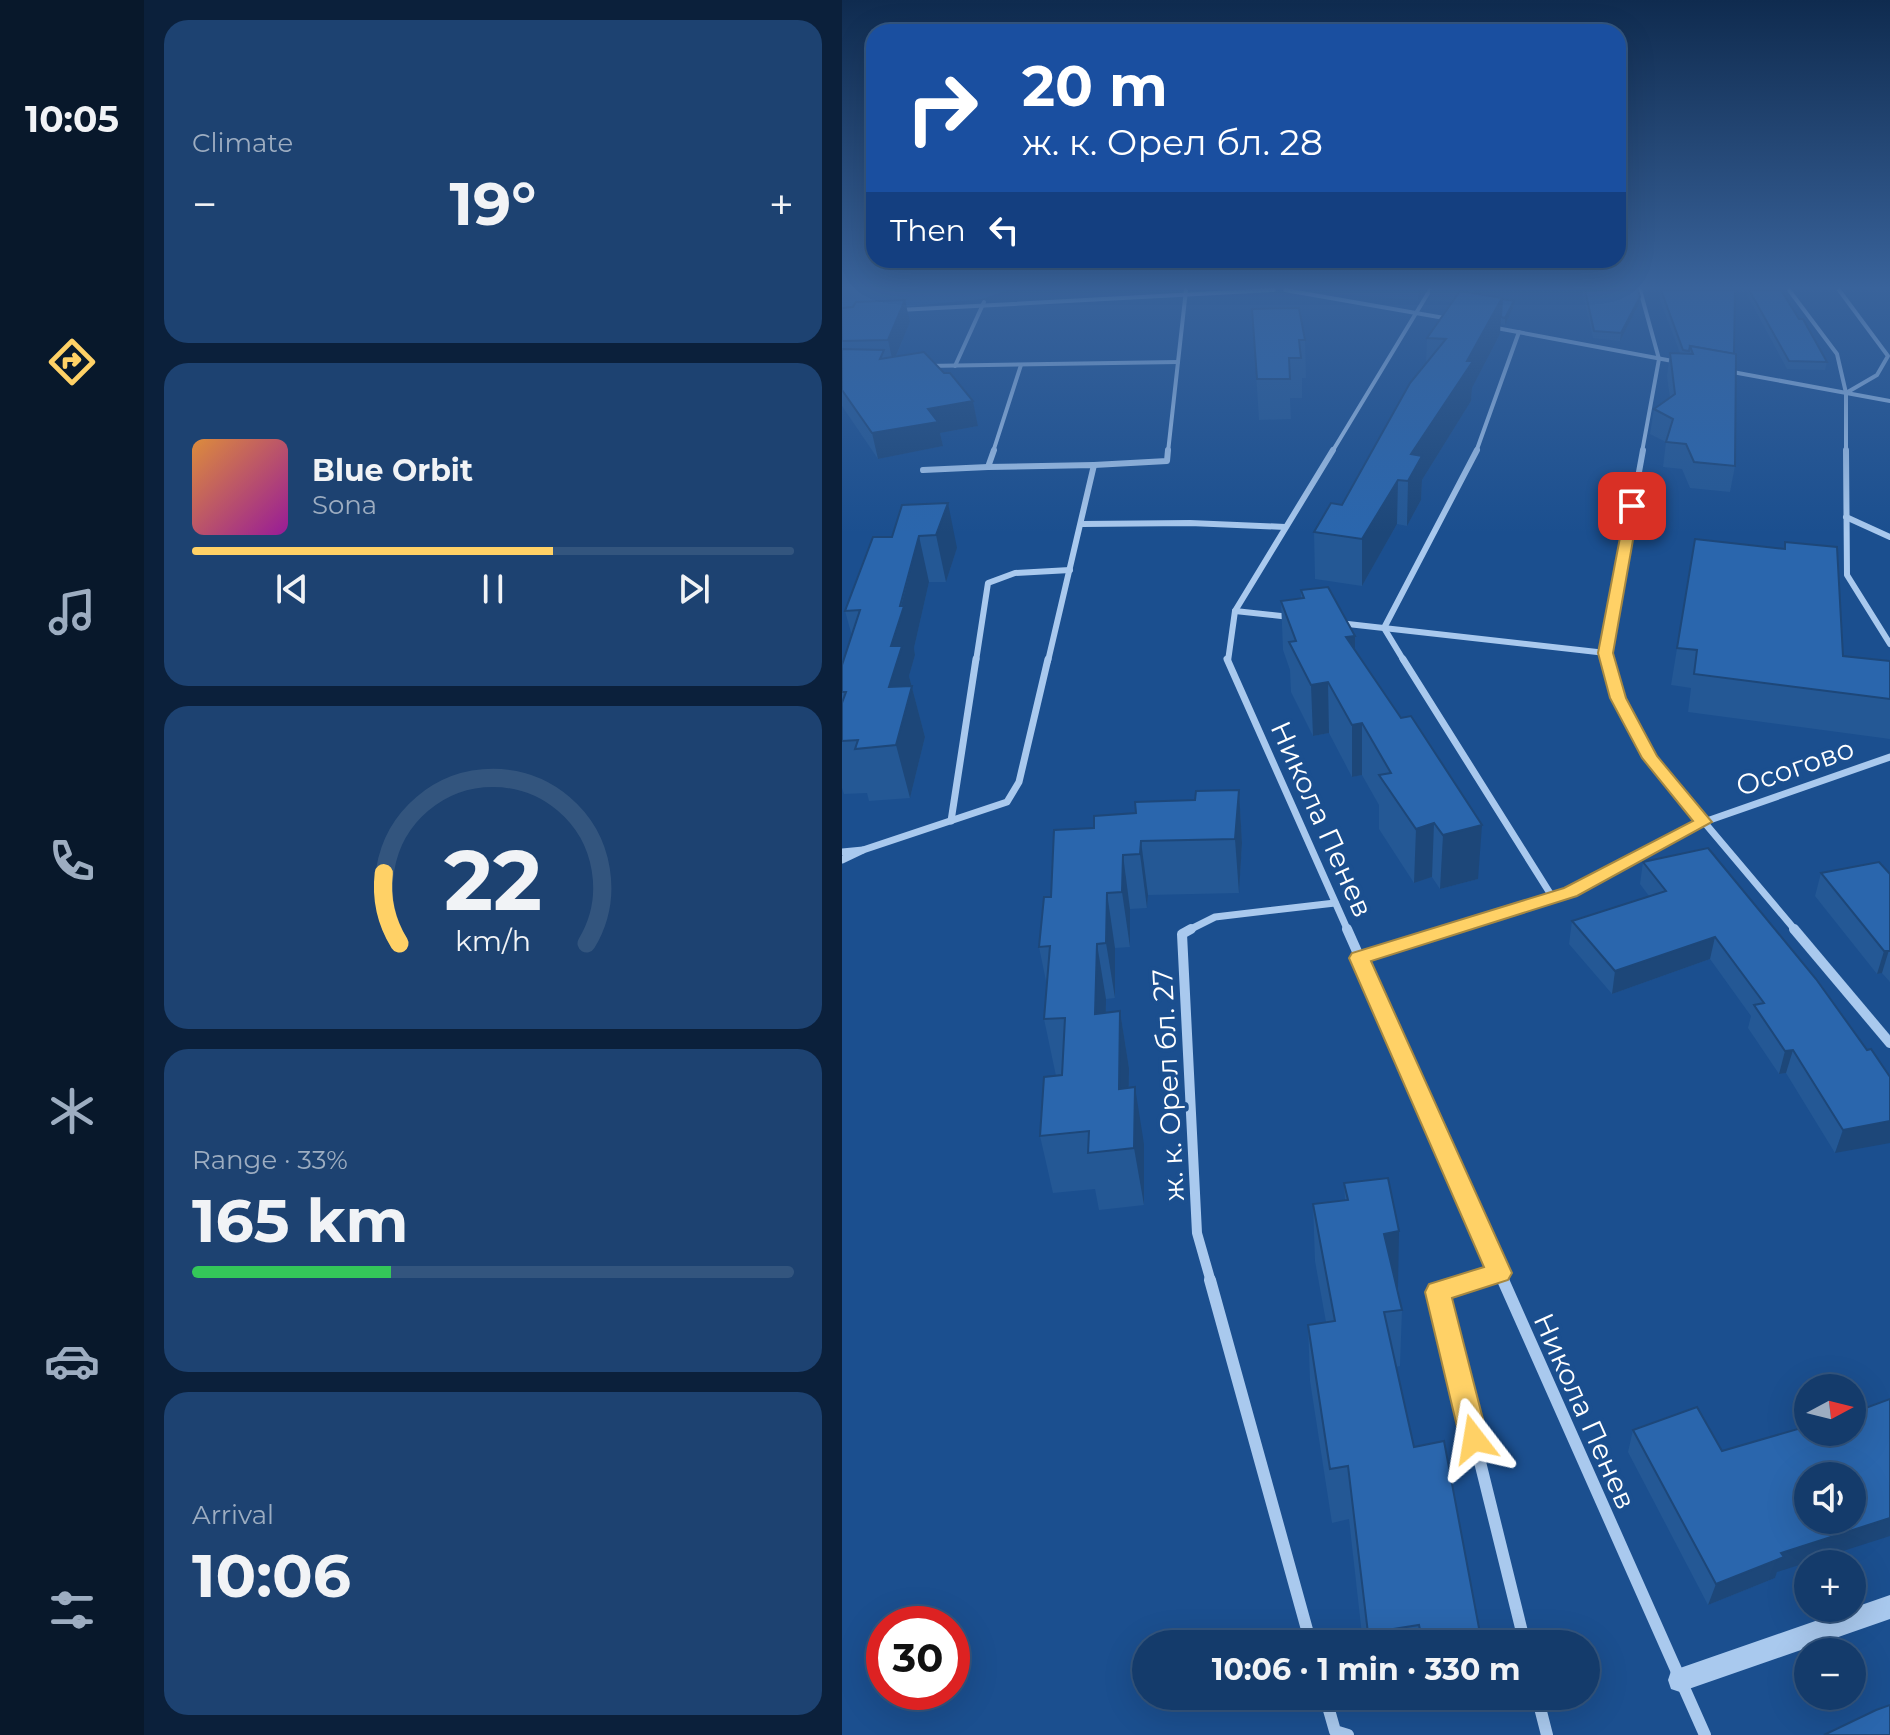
<!DOCTYPE html>
<html lang="en">
<head>
<meta charset="utf-8">
<style>
	:root { --surface:#143b6b; --page:#1d4271; --text:#f1f3f6; --muted:#9dadc1; --line:#33557e; --accent:#ffd166 }
	body { margin:0; font-family:Montserrat,sans-serif; background:var(--page); color:var(--text); height:100vh; display:flex; flex-direction:column; font-size:30px; white-space:nowrap }
	* { box-sizing:border-box; margin:0 }
	p { font-size:26px; color:var(--muted) }
	.icon { flex:none; width:44px; height:44px; fill:none; stroke:currentColor; stroke-width:2; stroke-linecap:round; stroke-linejoin:round }
	.map { position:relative; flex:1; overflow:hidden }
	.details { display:flex; flex-direction:column; gap:20px; padding:20px; background:#0b203b; width:698px }
	.details>* { flex:none }
	.hud { position:absolute; left:24px; top:24px; width:760px; height:244px; border-radius:24px; box-shadow:0 8px 32px #0002,0 0 0 2px var(--line); background:#1a4fa0; color:#fff; overflow:hidden }
	.needle { width:52px; rotate:83deg }
	.controls { position:absolute; left:952px; top:1374px; display:grid; gap:16px }
	.controls a { display:grid; place-items:center; width:72px; height:72px; border-radius:50%; background:var(--surface); box-shadow:0 8px 32px #0002,0 0 0 2px var(--line); font-size:40px }
	.speed { position:absolute; left:24px; top:1606px; display:flex; gap:16px; font-size:40px; font-weight:700; text-align:center }
	.speed>* { display:grid; place-content:center; width:104px; height:104px; border-radius:50%; background:var(--surface); box-shadow:0 8px 32px #0002,0 0 0 2px var(--line); line-height:1 }
	.speed .limit { border:12px solid #d22; background:#fff; color:#111 }
	.pin { position:absolute; display:grid; place-items:center; width:68px; height:68px; color:#fff; margin:-34px; border-radius:16px; box-shadow:0 4px 12px #0006 }
	.me { position:absolute; width:88px; margin:-44px; rotate:346deg; stroke-linejoin:round; filter:drop-shadow(0 0 6px #0008) }
	.turn { display:flex; align-items:center; gap:28px; height:168px; padding:0 24px; font-size:36px }
	.turn .icon { width:104px; height:104px; stroke-width:2.5 }
	.turn b { display:block; font-size:56px; line-height:68px }
	.then { display:flex; align-items:center; height:76px; padding:0 24px; background:#0003; gap:16px; font-size:30px }
	.big { font-size:60px; font-weight:700; line-height:1.1 }
	.details .card { flex:1; display:flex; flex-direction:column; justify-content:center; gap:12px; min-width:0; padding:0 28px; border-radius:24px; background:var(--page) }
	.details .dial { align-items:center; gap:0 }
	.dial svg { height:208px; overflow:visible; fill:none; stroke:var(--line); stroke-width:7; stroke-linecap:round; text-anchor:middle }
	.dial text { fill:var(--text); stroke:none }
	.song { display:flex; align-items:center; gap:24px }
	.cover { width:96px; height:96px; border-radius:12px; background:linear-gradient(135deg,hsl(30 70% 55%),hsl(300 70% 35%)) }
	.played { height:8px; border-radius:4px; background:linear-gradient(90deg,var(--accent) 60%,var(--line) 60%) }
	.keys { display:flex; justify-content:space-around; direction:ltr }
	.heat { display:flex; justify-content:space-between; align-items:center; font-size:44px; direction:ltr }
	.charge { height:12px; border-radius:6px; background:linear-gradient(90deg,#34c759 33%,var(--line) 0) }
	.trip { position:absolute; left:290px; top:1630px; width:468px; height:80px; border-radius:40px; background:var(--surface); box-shadow:0 8px 32px #0002,0 0 0 2px var(--line); font-weight:700; line-height:80px; text-align:center }
	main { display:flex; flex:1; min-height:0 }
	.menu { display:flex; flex-direction:column; width:144px; justify-content:space-around; align-items:center; background:#08182b; color:var(--muted) }
	.menu .icon { width:56px; height:56px }
	.menu .current { color:var(--accent) }
	.menu b { font-size:36px; color:var(--text) }
	.map>svg:first-child { display:block }
	.green { fill:#2461a8 }
	.lines { fill:none; stroke-linecap:round; stroke-linejoin:round }
	.minor-far4 { stroke:#a9c9ee; stroke-width:4 }
	.minor-far3 { stroke:#a9c9ee; stroke-width:6 }
	.minor-far2 { stroke:#a9c9ee; stroke-width:7 }
	.minor-far1 { stroke:#a9c9ee; stroke-width:10 }
	.minor { stroke:#a9c9ee; stroke-width:12 }
	.tertiary { fill:#a9c9ee; fill-rule:evenodd }
	.wall { fill:#245895 }
	.shaded-wall { fill:#1d4779 }
	.building { fill:#2a66ad; stroke:#1d4779; stroke-width:2; fill-rule:evenodd }
	.route { fill:#ffd166; stroke:#a68842; stroke-width:2 }
	.labels { text-anchor:middle; stroke-width:8; stroke-linejoin:round; paint-order:stroke }
	.street-label { font-size:28px; fill:#fff; stroke:#1b4f8f }
</style>
</head>
<body>
<main>
<nav class="menu">
<b>10:05</b>
<svg class="icon current" aria-label="directions" viewBox="0 0 24 24"><path d="M12 3l9 9-9 9-9-9zM9 14v-3h6M13 9l2 2-2 2"/></svg>
<svg class="icon" aria-label="music" viewBox="0 0 24 24"><path d="M9 18V5l10-2v13"/><circle cx="6" cy="18" r="3"/><circle cx="16" cy="16" r="3"/></svg>
<svg class="icon" aria-label="phone" viewBox="0 0 24 24"><path d="M5 4h4l2 5-3 2q2 4 5 5l2-3 5 2v4C11 20 4 13 5 4z"/></svg>
<svg class="icon" aria-label="climate" viewBox="0 0 24 24"><path d="M12 3v18M4 7l16 10M4 17L20 7"/></svg>
<svg class="icon" aria-label="car" viewBox="0 0 24 24"><path d="M5 17H2v-5l4-1 3-4h7l3 4 3 1v5h-3M9 17h6M6 11h13"/><circle cx="7" cy="17" r="2"/><circle cx="17" cy="17" r="2"/></svg>
<svg class="icon" aria-label="filters" viewBox="0 0 24 24"><path d="M4 7h16M4 17h16"/><circle cx="9" cy="7" r="2"/><circle cx="15" cy="17" r="2"/></svg>
</nav>
<section class="details">
<div class="card"><p>Climate</p>
<div class="heat"><a>−</a><b class="big">19°</b><a>+</a></div>
</div>
<div class="card">
<div class="song"><i class="cover"></i><div><b>Blue Orbit</b><p>Sona</p></div></div>
<div class="played"></div>
<div class="keys"><svg class="icon" aria-label="previous" viewBox="0 0 24 24"><path d="M18 5L8 12l10 7zM5 5v14"/></svg><svg class="icon" aria-label="pause" viewBox="0 0 24 24"><path d="M8 5v14M16 5v14"/></svg><svg class="icon" aria-label="next" viewBox="0 0 24 24"><path d="M6 5l10 7-10 7zM19 5v14"/></svg></div>
</div>
<div class="card dial"><svg viewBox="0 0 100 80">
<path d="M14 69A42 42 0 1 1 86 69"/>
<path d="M14 69A42 42 0 0 1 8 42" stroke="#ffd166"/>
<text x="50" y="56" font-size="32" font-weight="700">22</text>
<text x="50" y="72" font-size="11">km/h</text>
</svg></div>
<div class="card"><p>Range · 33%</p><b class="big">165 km</b><div class="charge"></div></div>
<div class="card"><p>Arrival</p><b class="big">10:06</b></div>
</section>
<div class="map">
<svg width="1048" height="1735" viewBox="0 0 1048 1735">
	<rect width="100%" height="100%" fill="#1b4f8f"/>
	<!-- green -->
	<polygon class="green" points="0,290 166,290 140,299 0,313"/>
	<g class="lines">
		<!-- minor-far4 -->
		<g class="minor-far4">
			<polyline points="443,290 608,319"/>
			<polyline points="798,290 817,359 800,452"/>
			<polyline points="947,290 995,354 1004,393 1004,452"/>
			<polyline points="997,290 1046,356 1035,375 1004,393"/>
			<polyline points="57,310 432,290"/>
			<polyline points="649,327 836,362"/>
			<polyline points="84,366 336,362"/>
			<polyline points="113,366 142,302"/>
			<polyline points="885,371 1048,401"/>
			<polyline points="151,452 179,365"/>
			<polyline points="326,452 344,290"/>
			<polyline points="490,452 588,290"/>
			<polyline points="634,452 677,332"/>
		</g>
		<!-- minor-far3 -->
		<g class="minor-far3">
			<polyline points="152,450 146,467 252,465 206,661"/>
			<polyline points="1004,450 1005,575 1048,644"/>
			<polyline points="252,465 325,461 326,450"/>
			<polyline points="81,470 146,467"/>
			<polyline points="1004,517 1048,537"/>
			<polyline points="240,524 348,523 443,527"/>
			<polyline points="393,611 448,617"/>
			<polyline points="497,623 764,653"/>
			<polyline points="134,661 146,583 173,573 228,570"/>
			<polyline points="386,661 393,611 491,450"/>
			<polyline points="562,661 542,628 635,450"/>
			<polyline points="766,661 764,653 801,450"/>
		</g>
		<!-- minor-far2 -->
		<g class="minor-far2">
			<polyline points="385,659 506,931"/>
			<polyline points="561,659 711,898"/>
			<polyline points="766,659 776,698 808,758 954,931"/>
			<polyline points="109,821 134,659"/>
			<polyline points="21,850 165,802 177,782 206,659"/>
			<polyline points="0,852 21,850 0,860"/>
			<polyline points="345,931 373,917 493,903"/>
			<polyline points="603,931 728,892 862,822 1048,757"/>
		</g>
		<!-- minor-far1 -->
		<g class="minor-far1">
			<polyline points="349,929 340,934 355,1233 369,1282"/>
			<polyline points="505,929 662,1282"/>
			<polyline points="952,929 1048,1043"/>
			<polyline points="517,958 609,929"/>
			<polyline points="629,1282 657,1273"/>
		</g>
		<!-- minor -->
		<g class="minor">
			<polyline points="368,1280 469,1644"/>
			<polyline points="635,1280 596,1292 683,1644"/>
			<polyline points="661,1280 863,1735"/>
			<polyline points="483,1696 493,1731 506,1735"/>
			<polyline points="695,1696 705,1735"/>
		</g>
		<!-- tertiary -->
		<polygon class="tertiary" points="1048,1595 1048,1619 838,1692 829,1689 826,1680 829,1671 838,1668"/>
	</g>
	<!-- wall -->
	<g class="wall">
		<polygon points="477,290 582,290 576,300 506,295"/>
		<polygon points="588,290 641,290 638,294 672,301 671,308 663,325 658,324 658,334 630,388 629,401 580,480 579,500 565,526 555,524 520,586 473,579 472,532 500,505 584,363 585,338 610,302 588,300"/>
		<polygon points="740,290 796,290 798,297 797,304 778,341 751,338"/>
		<polygon points="817,290 893,290 893,466 888,492 848,488 840,469 821,467 824,442 808,434 812,409 828,398 825,376 828,353 838,353 818,300"/>
		<polygon points="906,290 939,290 957,319 985,362 983,370 945,369 905,295"/>
		<polygon points="0,308 68,322 54,357 102,373 131,401 136,426 98,433 101,446 36,459 0,406"/>
		<polygon points="410,309 463,340 464,378 460,378 460,398 448,398 449,419 417,420"/>
		<polygon points="60,505 115,548 104,582 87,582 72,648 73,655 67,676 83,737 68,798 27,801 25,793 2,794 0,788 0,665 10,636 3,611 50,537"/>
		<polygon points="853,539 942,549 943,542 1001,656 1048,661 1048,739 846,712 849,688 829,685"/>
		<polygon points="459,590 513,651 636,879 598,889 590,877 572,883 537,829 537,805 520,775 510,777 487,733 471,736 449,692 448,670 441,650 439,601 459,598"/>
		<polygon points="397,790 400,843 397,893 306,895 305,908 288,909 288,947 273,948 273,998 264,999 264,1013 278,1011 287,1068 287,1088 302,1144 302,1205 257,1210 253,1189 211,1193 198,1136 214,1076 202,1019 205,986 197,947 209,897 252,828 294,813"/>
		<polygon points="801,862 1025,1050 1029,1049 993,1153 944,1073 937,1074 906,1028 909,1016 868,959 770,994 727,944 730,921 807,896 798,884"/>
		<polygon points="979,873 1048,874 1048,982 1040,973 1035,974 973,896"/>
		<polygon points="502,1183 556,1288 560,1310 558,1366 554,1367 572,1447 640,1644 521,1644 507,1519 490,1523 468,1381 466,1325 484,1322 473,1261 471,1204 503,1200"/>
		<polygon points="791,1430 880,1451 966,1432 935,1572 933,1578 866,1605 786,1452"/>
		<polygon points="579,1696 634,1696 580,1704"/>
	</g>
	<!-- shaded-wall -->
	<g class="shaded-wall">
		<polygon points="577,290 582,290 576,300"/>
		<polygon points="632,290 641,290 631,303 631,291"/>
		<polygon points="798,297 797,304 778,341 779,333"/>
		<polygon points="660,298 658,334 630,388 629,401 580,480 579,500 565,526 566,481 569,454 625,361"/>
		<polygon points="63,300 68,322 51,363 46,340"/>
		<polygon points="672,301 671,308 663,325 663,318"/>
		<polygon points="131,401 136,426 98,433 101,446 36,459 30,433 86,409"/>
		<polygon points="556,480 555,524 520,586 520,539"/>
		<polygon points="106,503 115,548 104,582 94,535"/>
		<polygon points="77,536 87,582 72,648 73,655 67,676 83,737 68,798 54,745 47,687 49,646"/>
		<polygon points="513,636 513,686 504,637"/>
		<polygon points="486,682 487,733 471,736 469,685"/>
		<polygon points="520,723 520,775 510,777 510,725"/>
		<polygon points="397,790 400,843 397,893 393,839"/>
		<polygon points="592,823 590,877 572,883 574,829"/>
		<polygon points="640,825 636,879 598,889 601,835"/>
		<polygon points="299,841 306,895 305,908 298,854"/>
		<polygon points="281,855 288,909 288,947 280,892"/>
		<polygon points="265,893 273,948 273,998 264,943"/>
		<polygon points="873,937 868,959 770,994 773,971"/>
		<polygon points="255,944 264,999 263,1070 253,1014"/>
		<polygon points="1047,950 1040,973 1035,974 1042,951"/>
		<polygon points="278,1011 287,1068 286,1146 277,1089"/>
		<polygon points="951,1050 944,1073 937,1074 943,1051"/>
		<polygon points="293,1087 302,1144 302,1205 292,1148"/>
		<polygon points="1048,1121 1048,1143 993,1153 1001,1130"/>
		<polygon points="557,1231 556,1288 542,1291 542,1234"/>
		<polygon points="1048,1518 1048,1536 935,1572 933,1578 866,1605 874,1584 939,1553"/>
	</g>
	<!-- building -->
	<g class="building">
		<polygon points="743,290 796,290 798,297 779,333 752,331"/>
		<polygon points="819,290 893,290 892,354 848,346 847,351 841,350"/>
		<polygon points="907,290 939,290 957,319 961,319 985,362 947,361"/>
		<polygon points="618,291 660,298 625,361 631,361 569,454 580,456 566,481 556,480 520,539 472,532 489,503 500,505 568,383 604,339 585,338"/>
		<polygon points="660,299 672,301 663,318 659,317"/>
		<polygon points="63,300 46,340 0,341 0,308 11,307 14,302"/>
		<polygon points="457,308 463,340 457,340 459,358 447,358 448,379 415,379 410,309"/>
		<polygon points="848,346 894,354 893,466 852,462 844,444 824,442 831,419 812,409 833,394 828,353 851,354"/>
		<polygon points="0,349 42,350 38,359 82,352 102,373 108,373 131,401 86,409 96,422 30,433 0,390"/>
		<polygon points="106,503 94,535 77,536 58,606 62,606 49,646 60,646 47,687 70,686 54,745 13,749 16,740 0,741 0,703 4,692 0,692 0,665 18,610 3,611 31,537 50,537 60,505"/>
		<polygon points="853,539 943,549 943,542 995,547 1001,656 1048,661 1048,699 852,674 855,650 835,648"/>
		<polygon points="486,587 513,636 504,637 559,718 569,716 640,825 601,835 592,823 574,829 537,775 549,773 520,723 510,725 486,682 469,685 447,642 454,641 439,601 462,598 459,590"/>
		<polygon points="397,790 393,839 299,841 298,854 281,855 280,892 265,893 264,943 255,944 253,1014 278,1011 277,1089 293,1087 292,1148 246,1153 247,1131 198,1136 202,1077 220,1075 223,1018 202,1019 208,946 197,947 202,897 209,897 212,830 252,828 252,816 294,813 293,802 353,800 354,791"/>
		<polygon points="866,848 974,979 1025,1050 1029,1049 1048,1077 1048,1121 1001,1130 951,1050 943,1051 912,1005 922,1003 873,937 773,971 730,921 824,891 801,862"/>
		<polygon points="1037,862 1048,874 1048,951 1042,951 979,873"/>
		<polygon points="546,1178 557,1231 542,1234 560,1310 542,1312 572,1447 602,1441 640,1644 581,1644 577,1625 526,1633 506,1466 488,1469 466,1325 493,1321 471,1204 506,1200 502,1183"/>
		<path d="M1048,1399V1518L939,1553L942,1557L874,1584L791,1430L855,1407L880,1451L966,1426V1432H1010V1413ZM966,1476H1010V1520H966Z"/>
		<polygon points="1048,1705 1048,1735 982,1735 1034,1710"/>
	</g>
	<!-- sky -->
	<linearGradient id="sky" x2="0" y2="1"><stop stop-color="#0f2b4f"/><stop offset="0.54" stop-color="#39639b"/><stop offset="1" stop-color="#39639b" stop-opacity="0"/></linearGradient>
	<rect width="1048" height="533" fill="url(#sky)"/>
	<!-- route -->
	<polygon class="route" points="790,502 797,506 771,653 784,698 815,756 870,822 735,896 529,961 670,1273 666,1280 610,1298 646,1439 642,1448 632,1452 622,1448 618,1439 583,1292 587,1284 642,1267 507,958 510,953 722,888 851,821 800,758 768,698 756,653 784,506"/>
	<g class="labels">
		<!-- street labels -->
		<g class="street-label">
			<text transform="translate(953 767) rotate(-19)" y="10">Осогово</text>
			<text transform="translate(480 819) rotate(66)" y="10">Никола Пенев</text>
			<text transform="translate(326 1085) rotate(-93)" y="10">ж. к. Орел бл. 27</text>
			<text transform="translate(743 1411) rotate(66)" y="10">Никола Пенев</text>
		</g>
	</g>
</svg>
<div class="controls">
<a><svg class="needle" viewBox="-14 -14 28 28"><path d="M0-13l5 13h-10z" fill="#e53935"/><path d="M0 13l5-13h-10z" fill="#9dadc1"/></svg></a>
<a><svg class="icon" aria-label="sound" viewBox="0 0 24 24"><path d="M4 9h4l5-4v14l-5-4H4zM17 9q2 3 0 6"/></svg></a>
<a>+</a>
<a>−</a>
</div>
<div class="speed"><div class="limit">30</div></div>
<div class="pin" style="left:790px;top:506px;background:#d93025"><svg class="icon" aria-label="arrive" viewBox="0 0 24 24"><path d="M6 21V4h12l-3 4 3 4H6"/></svg></div>
<svg class="me" style="left:632px;top:1439px" viewBox="-20 -20 40 40"><path d="M0-17L14 15 0 8-14 15z" fill="#ffd166" stroke="#fff" stroke-width="4"/></svg>
<div class="trip">10:06 · 1 min · 330 m</div>
<div class="hud">
<div class="turn"><svg class="icon" aria-label="right" viewBox="0 0 24 24"><path d="M7 20v-9h11M14 6l5 5-5 5"/></svg><div><b>20 m</b>ж. к. Орел бл. 28</div></div>
<div class="then">Then<svg class="icon" aria-label="left" viewBox="0 0 24 24"><path d="M17 20v-9H6M10 6l-5 5 5 5"/></svg></div>
</div>
</div>
</main>
</body>
</html>
